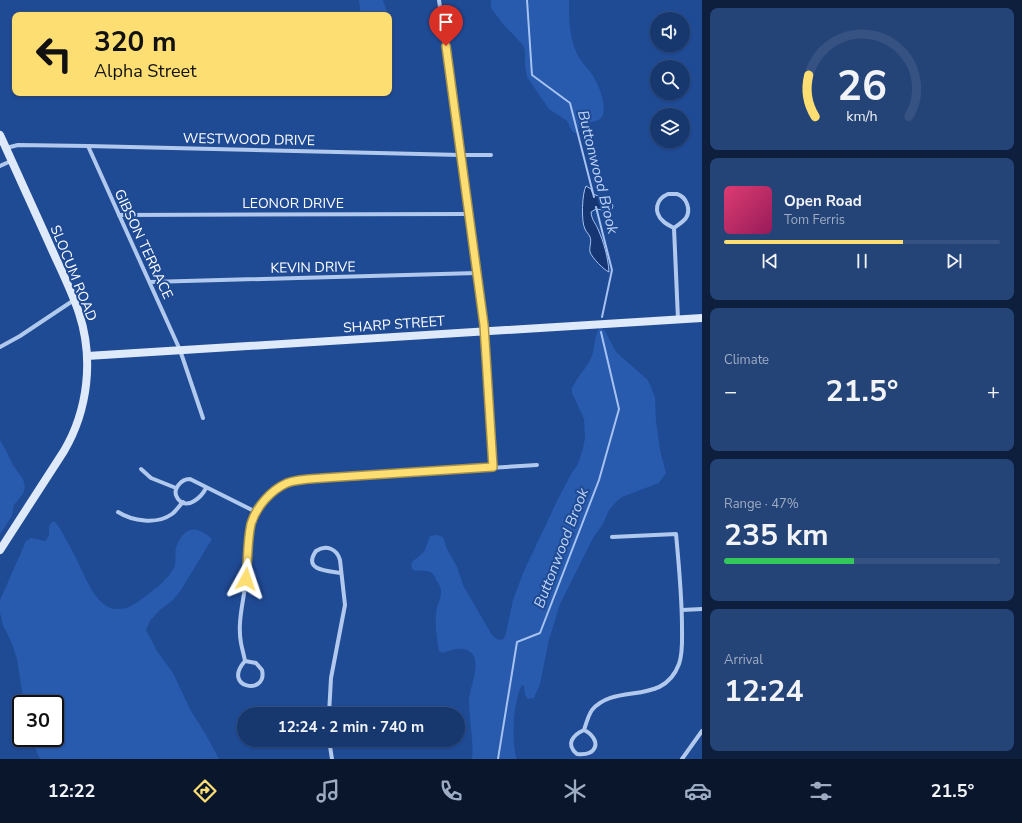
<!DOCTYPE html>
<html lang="en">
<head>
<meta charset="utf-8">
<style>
	:root { --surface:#17386f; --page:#244377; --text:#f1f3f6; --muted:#9eacc3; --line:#365282; --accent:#fcde72 }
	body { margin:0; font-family:"Nunito Sans",sans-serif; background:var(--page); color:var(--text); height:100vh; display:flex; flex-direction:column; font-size:15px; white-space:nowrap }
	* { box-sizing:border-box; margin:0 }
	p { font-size:13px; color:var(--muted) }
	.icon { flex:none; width:22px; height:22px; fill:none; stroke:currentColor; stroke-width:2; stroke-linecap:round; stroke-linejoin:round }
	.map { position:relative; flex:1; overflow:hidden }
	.side { display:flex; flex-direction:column; gap:8px; padding:8px; background:#0d1f3d; width:320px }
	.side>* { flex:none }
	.hud { position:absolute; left:12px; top:12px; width:380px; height:84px; border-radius:8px; box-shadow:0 1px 3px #0004,0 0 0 1px var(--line); background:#fcde72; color:#111; overflow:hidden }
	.controls { position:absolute; left:650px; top:12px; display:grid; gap:8px }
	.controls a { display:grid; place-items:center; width:40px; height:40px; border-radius:50%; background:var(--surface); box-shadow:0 1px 3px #0004,0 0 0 1px var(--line); font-size:20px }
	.speed { position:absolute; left:12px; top:695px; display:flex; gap:8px; font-size:20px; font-weight:700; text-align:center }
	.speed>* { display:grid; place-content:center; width:52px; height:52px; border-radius:50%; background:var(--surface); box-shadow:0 1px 3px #0004,0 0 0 1px var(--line); line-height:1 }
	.speed .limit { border:2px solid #111; border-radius:6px; background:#fff; color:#111 }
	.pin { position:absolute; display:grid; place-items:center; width:34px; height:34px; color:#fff; margin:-41px -17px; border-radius:50% 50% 50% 0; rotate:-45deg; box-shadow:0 0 4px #0007 }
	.pin .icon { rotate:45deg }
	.me { position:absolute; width:44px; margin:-22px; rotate:5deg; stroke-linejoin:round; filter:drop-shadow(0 0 3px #0008) }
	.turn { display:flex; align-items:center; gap:14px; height:84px; padding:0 16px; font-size:18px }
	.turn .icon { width:52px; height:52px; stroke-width:2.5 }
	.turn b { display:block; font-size:28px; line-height:34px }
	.big { font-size:30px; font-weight:700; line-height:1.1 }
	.side .tile { flex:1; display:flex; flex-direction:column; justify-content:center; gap:6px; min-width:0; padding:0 14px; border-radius:8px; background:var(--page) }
	.side .dial { align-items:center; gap:0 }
	.dial svg { height:104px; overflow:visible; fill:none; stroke:var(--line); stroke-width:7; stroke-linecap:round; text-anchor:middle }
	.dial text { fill:var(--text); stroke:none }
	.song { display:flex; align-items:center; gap:12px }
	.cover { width:48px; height:48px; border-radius:6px; background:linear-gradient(135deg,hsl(340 70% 55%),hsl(330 70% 35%)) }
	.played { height:4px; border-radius:2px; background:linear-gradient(90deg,var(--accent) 65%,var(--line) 65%) }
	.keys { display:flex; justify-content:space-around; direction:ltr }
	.heat { display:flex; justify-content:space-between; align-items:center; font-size:22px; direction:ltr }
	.charge { height:6px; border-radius:3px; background:linear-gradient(90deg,#34c759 47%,var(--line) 0) }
	.trip { position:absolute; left:237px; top:707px; width:228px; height:40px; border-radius:20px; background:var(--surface); box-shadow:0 1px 3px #0004,0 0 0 1px var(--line); font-weight:700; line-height:40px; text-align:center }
	.tab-bar { display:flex; height:64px; justify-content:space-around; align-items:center; background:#09162c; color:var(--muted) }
	.tab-bar .icon { width:28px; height:28px }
	.tab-bar .current { color:var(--accent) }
	.tab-bar b { font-size:18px; color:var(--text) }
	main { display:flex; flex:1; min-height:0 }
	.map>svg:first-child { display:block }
	.green { fill:#285aad }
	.water { fill:#153673; stroke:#a5c2f0 }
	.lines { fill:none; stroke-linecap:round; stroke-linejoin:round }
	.stream { stroke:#a5c2f0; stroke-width:2 }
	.street { stroke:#b2c9ee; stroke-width:4 }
	.secondary { stroke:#dee9fa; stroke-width:8 }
	.route-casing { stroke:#a4904a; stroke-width:10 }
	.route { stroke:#fcde72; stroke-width:7 }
	.labels { text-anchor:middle; stroke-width:4; stroke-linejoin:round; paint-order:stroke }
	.street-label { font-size:14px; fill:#fff; stroke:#1f4a94 }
	.water-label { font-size:15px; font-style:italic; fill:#bed3f5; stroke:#1f4a94 }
</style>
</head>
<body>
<main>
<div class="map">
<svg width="702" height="759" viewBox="0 0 702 759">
	<rect width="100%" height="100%" fill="#1f4a94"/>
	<!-- green -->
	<g class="green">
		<polygon points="359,0 383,0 388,15 361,15"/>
		<path d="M491,0H569C569,19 569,37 577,54C580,60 584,64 588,69C596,78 607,102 603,114C600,125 585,120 580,126C578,128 578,132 577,134L572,131L567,121L549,109L527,77L525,65V51L523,45L502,23L491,8Z"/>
		<path d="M600,327L605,331L616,352L641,374L648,380L650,385L655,397L656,421L660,450L666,473L659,483L622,497L617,501L609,510L603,524L593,538L560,604L549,640L540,684L534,698L528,699L525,695L524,686L522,685C513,700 511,743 517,759H472C474,739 469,721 469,701C469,686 485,658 467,650C460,647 450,650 443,653L439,651C437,639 435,627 436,614C437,600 447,593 436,580C435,578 435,576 433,574C429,569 419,572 413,570L411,565L413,561L424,552L430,536L437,535L443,537L447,549L457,567L464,587L492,635L497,639L502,640L505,637L513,600L523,573L557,501L571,474L578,464L583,448L585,438L584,419L572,393V388C577,377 586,369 591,358C596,346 593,338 600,327Z"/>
		<polygon points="0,440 8,454 13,465 23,479 25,486 23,494 14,505 12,516 0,534"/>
		<path d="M52,522H55L61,530C65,539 71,547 75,556C84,573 95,608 116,609C127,610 135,604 143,598C154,590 165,582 172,571C178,563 174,556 176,548C179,538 186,527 197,530C203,532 207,534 212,539L181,590L173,600L159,611L150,621L146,630L157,651L173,673L191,711L205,733L219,759H40L39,757L31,738H55V704H24L17,659L12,644L3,625L0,613V600L26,541L31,538L45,541L49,536V526Z"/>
	</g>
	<!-- water -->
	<path class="water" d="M586,186L591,189L593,194L610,201L613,206L611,211L596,209L591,212C592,221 595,222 598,229C604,243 608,257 609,272C604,270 592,258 590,252C589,247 592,241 590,237C589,234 586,232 585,229C581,222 582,193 586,186Z"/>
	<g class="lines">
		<!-- stream -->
		<g class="stream">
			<polyline points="527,0 532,75 570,103 594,197"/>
			<polyline points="596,207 612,270 602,317"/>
			<polyline points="498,759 517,642 540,633 599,480 619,409 601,332"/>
		</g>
		<!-- street -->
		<g class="street">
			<polyline points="439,0 484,325 493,467"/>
			<polyline points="88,146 180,350 203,418"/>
			<polyline points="6,148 18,145 88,146 461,155 491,155"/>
			<polyline points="0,166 11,161"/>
			<path d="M668,194C671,194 674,194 677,194C687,197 691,210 686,218C683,222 678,225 674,228C670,226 666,224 663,221C653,212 656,199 668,194Z"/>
			<polyline points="119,215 468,214"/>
			<polyline points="674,228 678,319"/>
			<polyline points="150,282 477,273"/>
			<polyline points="0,347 20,336 74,300"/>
			<polyline points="141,469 151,478 176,488"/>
			<path d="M206,488C202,496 188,511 178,499C171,490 181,479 190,479L256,512"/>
			<path d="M118,512C132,521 157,525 172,514C176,511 179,506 183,502"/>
			<polyline points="682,610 702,609"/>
			<path d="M245,661L256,663L262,670C268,696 221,688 245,661C244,655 242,649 241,643C237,622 244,600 246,579C250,547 245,517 272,494C276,490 281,486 287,483C298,479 311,479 323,478L537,465"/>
			<path d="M329,714L331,678L345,605L340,560C337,549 326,544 316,551C302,571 329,571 341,573"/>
			<path d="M584,730C602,739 598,757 577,754C565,744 573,735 584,730C586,724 588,716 592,710C616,682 663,707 679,664C683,653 682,640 682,628C682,597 679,566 676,534L612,537"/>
			<polyline points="329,740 332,759"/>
			<polyline points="682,759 702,731"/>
		</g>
		<!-- secondary -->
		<g class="secondary">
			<path d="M0,135C16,171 33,207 49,243C59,266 71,289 79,313C94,359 88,410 64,451L0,550"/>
			<polyline points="87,356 702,318"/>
		</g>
	</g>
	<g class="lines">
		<defs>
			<path id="route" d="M246,579C248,562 247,542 251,524C256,507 271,490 287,483C298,479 311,479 323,478L493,467L484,325L446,46"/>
		</defs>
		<!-- route casing -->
		<use href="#route" class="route-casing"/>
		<!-- route -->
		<use href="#route" class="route"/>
	</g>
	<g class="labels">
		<!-- street labels -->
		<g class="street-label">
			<text transform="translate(249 139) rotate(1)" y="5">WESTWOOD DRIVE</text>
			<text x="293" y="208">LEONOR DRIVE</text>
			<text transform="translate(144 244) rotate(65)" y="5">GIBSON TERRACE</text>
			<text transform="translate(313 267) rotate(-1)" y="5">KEVIN DRIVE</text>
			<text transform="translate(74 273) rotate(68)" y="5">SLOCUM ROAD</text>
			<text transform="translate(394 324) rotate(-4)" y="5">SHARP STREET</text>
		</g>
		<!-- water labels -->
		<g class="water-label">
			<text transform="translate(598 172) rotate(76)" y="5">Buttonwood Brook</text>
			<text transform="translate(561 548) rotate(-69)" y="5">Buttonwood Brook</text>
		</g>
	</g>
</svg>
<div class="controls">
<a><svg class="icon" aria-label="sound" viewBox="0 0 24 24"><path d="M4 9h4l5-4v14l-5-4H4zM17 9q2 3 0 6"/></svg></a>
<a><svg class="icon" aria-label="search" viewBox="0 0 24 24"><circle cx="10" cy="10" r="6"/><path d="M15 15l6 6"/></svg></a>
<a><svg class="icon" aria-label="layers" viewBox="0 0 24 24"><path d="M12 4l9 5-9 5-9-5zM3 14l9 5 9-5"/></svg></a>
</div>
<div class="speed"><div class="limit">30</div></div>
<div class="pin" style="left:446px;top:46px;background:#d93025"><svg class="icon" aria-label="arrive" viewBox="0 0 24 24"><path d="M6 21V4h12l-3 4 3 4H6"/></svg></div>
<svg class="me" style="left:246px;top:579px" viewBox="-20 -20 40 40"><path d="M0-17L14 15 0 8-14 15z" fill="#fcde72" stroke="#fff" stroke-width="4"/></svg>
<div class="trip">12:24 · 2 min · 740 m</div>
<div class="hud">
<div class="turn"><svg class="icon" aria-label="left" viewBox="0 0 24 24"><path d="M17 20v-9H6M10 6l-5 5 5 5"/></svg><div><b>320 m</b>Alpha Street</div></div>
</div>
</div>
<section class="side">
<div class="tile dial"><svg viewBox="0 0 100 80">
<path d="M14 69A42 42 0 1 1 86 69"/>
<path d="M14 69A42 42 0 0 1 9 37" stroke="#fcde72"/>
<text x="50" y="56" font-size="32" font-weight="700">26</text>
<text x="50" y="72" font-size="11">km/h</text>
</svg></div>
<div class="tile">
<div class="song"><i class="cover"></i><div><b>Open Road</b><p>Tom Ferris</p></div></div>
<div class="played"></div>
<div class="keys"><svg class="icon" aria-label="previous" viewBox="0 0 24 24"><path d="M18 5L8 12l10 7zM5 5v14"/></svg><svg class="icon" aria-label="pause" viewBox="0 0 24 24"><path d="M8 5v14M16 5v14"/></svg><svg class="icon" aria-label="next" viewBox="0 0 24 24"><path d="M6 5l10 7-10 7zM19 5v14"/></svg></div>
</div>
<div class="tile"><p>Climate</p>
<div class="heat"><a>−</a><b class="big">21.5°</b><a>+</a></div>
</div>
<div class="tile"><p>Range · 47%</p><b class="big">235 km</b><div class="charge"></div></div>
<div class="tile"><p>Arrival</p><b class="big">12:24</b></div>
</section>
</main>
<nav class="tab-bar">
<b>12:22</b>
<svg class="icon current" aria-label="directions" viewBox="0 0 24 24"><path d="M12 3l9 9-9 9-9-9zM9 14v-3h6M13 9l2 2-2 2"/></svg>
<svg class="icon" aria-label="music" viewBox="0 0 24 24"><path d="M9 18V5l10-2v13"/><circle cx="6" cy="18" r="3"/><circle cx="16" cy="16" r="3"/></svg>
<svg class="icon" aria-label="phone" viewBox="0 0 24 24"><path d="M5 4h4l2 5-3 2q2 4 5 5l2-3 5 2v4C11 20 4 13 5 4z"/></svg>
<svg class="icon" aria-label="climate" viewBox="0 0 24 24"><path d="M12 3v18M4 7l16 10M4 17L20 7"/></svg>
<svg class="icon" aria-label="car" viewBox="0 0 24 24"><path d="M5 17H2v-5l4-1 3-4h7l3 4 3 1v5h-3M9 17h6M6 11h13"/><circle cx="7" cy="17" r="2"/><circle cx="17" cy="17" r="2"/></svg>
<svg class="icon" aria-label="filters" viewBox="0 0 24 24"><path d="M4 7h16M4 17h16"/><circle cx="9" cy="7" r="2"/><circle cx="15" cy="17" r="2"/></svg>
<b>21.5°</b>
</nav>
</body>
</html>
